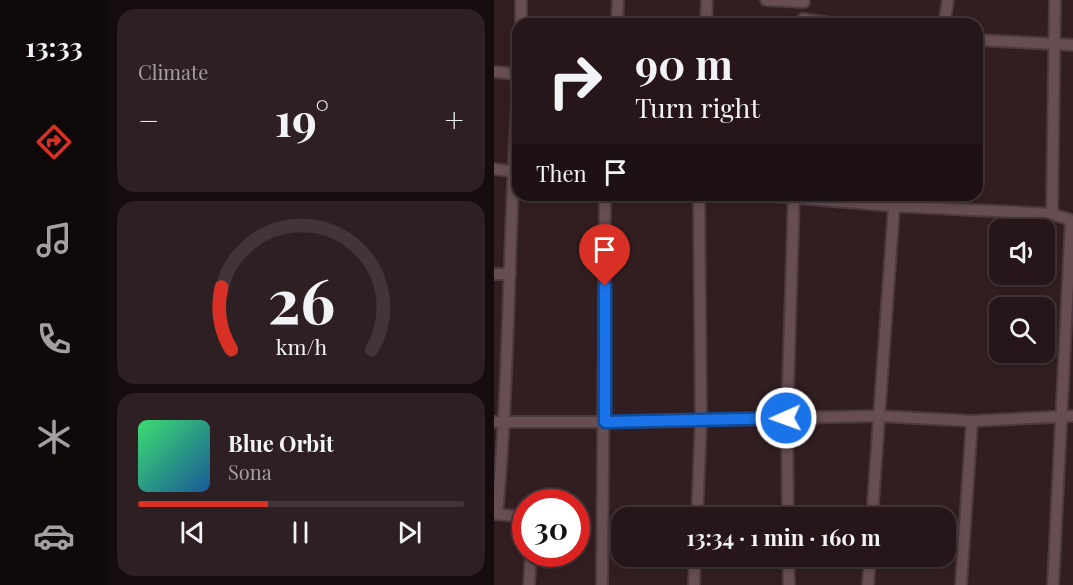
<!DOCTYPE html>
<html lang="en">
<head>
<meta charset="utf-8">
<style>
	:root { --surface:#261619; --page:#2e1f22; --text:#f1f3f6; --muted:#a49fa2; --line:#423538; --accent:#d93025 }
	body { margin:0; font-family:"Playfair Display",serif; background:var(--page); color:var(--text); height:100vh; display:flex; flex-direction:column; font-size:22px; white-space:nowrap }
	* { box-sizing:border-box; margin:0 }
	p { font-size:20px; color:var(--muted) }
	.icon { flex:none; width:33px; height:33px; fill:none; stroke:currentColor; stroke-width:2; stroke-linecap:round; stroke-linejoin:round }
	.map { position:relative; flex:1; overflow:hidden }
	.drawer { display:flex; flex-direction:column; gap:9px; padding:9px; background:#150c0e; width:386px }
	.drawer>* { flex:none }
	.top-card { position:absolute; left:18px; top:18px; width:471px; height:183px; border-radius:18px; box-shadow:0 3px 9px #0003,0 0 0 2px var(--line); background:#261619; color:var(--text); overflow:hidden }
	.controls { position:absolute; left:495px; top:219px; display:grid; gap:12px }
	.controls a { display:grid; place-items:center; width:66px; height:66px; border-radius:12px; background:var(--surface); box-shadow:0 3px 9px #0003,0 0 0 2px var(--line); font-size:30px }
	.speed { position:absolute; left:18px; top:489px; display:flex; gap:12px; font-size:30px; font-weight:700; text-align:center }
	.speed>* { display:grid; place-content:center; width:78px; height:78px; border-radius:50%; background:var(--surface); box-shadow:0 3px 9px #0003,0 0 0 2px var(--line); line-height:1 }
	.speed .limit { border:9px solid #d22; background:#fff; color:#111 }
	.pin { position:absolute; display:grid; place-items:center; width:51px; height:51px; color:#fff; margin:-62px -26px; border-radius:50% 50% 50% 0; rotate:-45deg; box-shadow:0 0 6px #0007 }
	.pin .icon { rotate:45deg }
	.me { position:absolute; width:66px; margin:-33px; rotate:268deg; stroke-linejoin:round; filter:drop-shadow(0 0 4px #0008) }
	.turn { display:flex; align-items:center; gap:21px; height:126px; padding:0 24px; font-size:27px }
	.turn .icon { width:78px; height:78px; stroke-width:2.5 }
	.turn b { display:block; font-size:42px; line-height:51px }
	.then { display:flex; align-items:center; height:57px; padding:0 24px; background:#0003; gap:12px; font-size:22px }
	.big { font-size:45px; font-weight:700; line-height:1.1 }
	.drawer .card { flex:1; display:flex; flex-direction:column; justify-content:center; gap:9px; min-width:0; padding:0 21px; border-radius:18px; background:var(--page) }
	.drawer .dial { align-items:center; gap:0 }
	.dial svg { height:156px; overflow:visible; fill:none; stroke:var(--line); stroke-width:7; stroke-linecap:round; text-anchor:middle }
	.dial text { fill:var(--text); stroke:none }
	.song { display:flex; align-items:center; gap:18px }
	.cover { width:72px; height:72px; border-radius:9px; background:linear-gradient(135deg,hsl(140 70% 55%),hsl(210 70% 35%)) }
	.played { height:6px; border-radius:3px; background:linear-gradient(90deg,var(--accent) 40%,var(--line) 40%) }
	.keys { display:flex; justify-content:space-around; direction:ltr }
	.heat { display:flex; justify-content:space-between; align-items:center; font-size:33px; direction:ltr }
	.trip { position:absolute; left:117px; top:507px; width:345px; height:60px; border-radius:18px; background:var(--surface); box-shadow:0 3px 9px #0003,0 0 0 2px var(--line); font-weight:700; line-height:60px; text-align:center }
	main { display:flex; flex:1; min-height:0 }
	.menu { display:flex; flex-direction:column; width:108px; justify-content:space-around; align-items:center; background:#0f090a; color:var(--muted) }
	.menu .icon { width:42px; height:42px }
	.menu .on { color:var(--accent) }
	.menu b { font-size:27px; color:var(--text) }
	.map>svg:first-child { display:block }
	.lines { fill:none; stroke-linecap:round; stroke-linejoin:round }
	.minor-casing { stroke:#4c3b3e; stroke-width:14 }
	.minor { stroke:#664e51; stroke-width:10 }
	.route-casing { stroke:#114b97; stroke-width:15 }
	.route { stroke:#1a73e8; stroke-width:10 }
</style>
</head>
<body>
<main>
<nav class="menu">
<b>13:33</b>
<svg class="icon on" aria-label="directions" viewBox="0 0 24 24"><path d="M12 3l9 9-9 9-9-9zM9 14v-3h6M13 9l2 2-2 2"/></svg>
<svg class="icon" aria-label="music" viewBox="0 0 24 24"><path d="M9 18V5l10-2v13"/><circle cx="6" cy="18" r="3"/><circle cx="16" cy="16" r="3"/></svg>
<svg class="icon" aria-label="phone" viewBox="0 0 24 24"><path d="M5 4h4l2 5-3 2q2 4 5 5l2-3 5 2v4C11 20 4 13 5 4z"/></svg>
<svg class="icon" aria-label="climate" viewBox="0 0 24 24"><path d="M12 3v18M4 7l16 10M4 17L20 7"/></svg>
<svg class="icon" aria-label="car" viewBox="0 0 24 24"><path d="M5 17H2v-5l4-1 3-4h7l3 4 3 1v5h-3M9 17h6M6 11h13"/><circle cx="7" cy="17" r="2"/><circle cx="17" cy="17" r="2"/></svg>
</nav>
<section class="drawer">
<div class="card"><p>Climate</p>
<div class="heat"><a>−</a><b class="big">19°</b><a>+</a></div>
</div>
<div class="card dial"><svg viewBox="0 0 100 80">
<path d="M14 69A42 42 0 1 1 86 69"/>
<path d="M14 69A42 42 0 0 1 9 37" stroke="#d93025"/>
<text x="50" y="56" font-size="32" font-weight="700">26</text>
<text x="50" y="72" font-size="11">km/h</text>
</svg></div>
<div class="card">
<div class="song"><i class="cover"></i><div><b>Blue Orbit</b><p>Sona</p></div></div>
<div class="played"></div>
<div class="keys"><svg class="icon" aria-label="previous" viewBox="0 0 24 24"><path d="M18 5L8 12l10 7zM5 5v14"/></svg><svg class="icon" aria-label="pause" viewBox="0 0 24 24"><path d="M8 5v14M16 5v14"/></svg><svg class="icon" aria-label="next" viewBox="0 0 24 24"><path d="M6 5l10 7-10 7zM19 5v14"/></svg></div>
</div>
</section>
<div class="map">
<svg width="580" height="585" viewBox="0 0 580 585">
	<rect width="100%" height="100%" fill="#321e21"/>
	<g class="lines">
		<defs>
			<g id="minor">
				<polyline points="272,0 310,2"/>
				<polyline points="309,19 344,24"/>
				<polyline points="27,24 27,0"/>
				<polyline points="123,24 124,0"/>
				<polyline points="212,24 213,0"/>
				<polyline points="450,24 454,0"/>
				<polyline points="483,40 580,45"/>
				<polyline points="0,72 24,74"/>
				<polyline points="0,169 24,172"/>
				<polyline points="266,195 400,206 558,214 580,221"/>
				<polyline points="430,207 431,195"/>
				<polyline points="558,214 561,0"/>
				<polyline points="0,274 16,274"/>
				<polyline points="0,422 111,422 384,416 478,421 580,416"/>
				<polyline points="0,514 32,517"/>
				<path d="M3,514C16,374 14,233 24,93"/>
				<polyline points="203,518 207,420 205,195"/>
				<polyline points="294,518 293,418 300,195"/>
				<polyline points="378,518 400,206"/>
				<polyline points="294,556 295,585"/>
				<polyline points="35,585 37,554"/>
				<polyline points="108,585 111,195"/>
				<polyline points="200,585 201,556"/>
				<polyline points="374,585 376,556"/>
				<polyline points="467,585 478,421"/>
				<polyline points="559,585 577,221"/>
			</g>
		</defs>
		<!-- minor casing -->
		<use href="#minor" class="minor-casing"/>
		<!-- minor -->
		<use href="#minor" class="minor"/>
	</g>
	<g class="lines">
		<defs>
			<polyline id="route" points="111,286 111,422 292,418"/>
		</defs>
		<!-- route casing -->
		<use href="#route" class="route-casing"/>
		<!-- route -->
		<use href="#route" class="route"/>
	</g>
</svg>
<div class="controls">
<a><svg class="icon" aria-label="sound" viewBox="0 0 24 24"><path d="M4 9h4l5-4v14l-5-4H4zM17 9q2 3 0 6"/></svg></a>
<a><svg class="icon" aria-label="search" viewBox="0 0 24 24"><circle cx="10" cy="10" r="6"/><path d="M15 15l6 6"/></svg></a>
</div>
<div class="speed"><div class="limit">30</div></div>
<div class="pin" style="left:111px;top:286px;background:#d93025"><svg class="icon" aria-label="arrive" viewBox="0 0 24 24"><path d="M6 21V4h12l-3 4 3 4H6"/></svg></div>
<svg class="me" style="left:292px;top:418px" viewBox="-20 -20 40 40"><circle r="17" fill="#1a73e8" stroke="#fff" stroke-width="3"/><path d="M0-11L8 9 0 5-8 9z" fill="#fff"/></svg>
<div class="trip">13:34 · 1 min · 160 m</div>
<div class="top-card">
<div class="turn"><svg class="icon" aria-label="right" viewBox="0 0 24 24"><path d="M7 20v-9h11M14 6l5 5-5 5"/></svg><div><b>90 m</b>Turn right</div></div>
<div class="then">Then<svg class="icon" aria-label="arrive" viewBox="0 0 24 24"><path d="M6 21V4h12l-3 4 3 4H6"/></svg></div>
</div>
</div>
</main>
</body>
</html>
